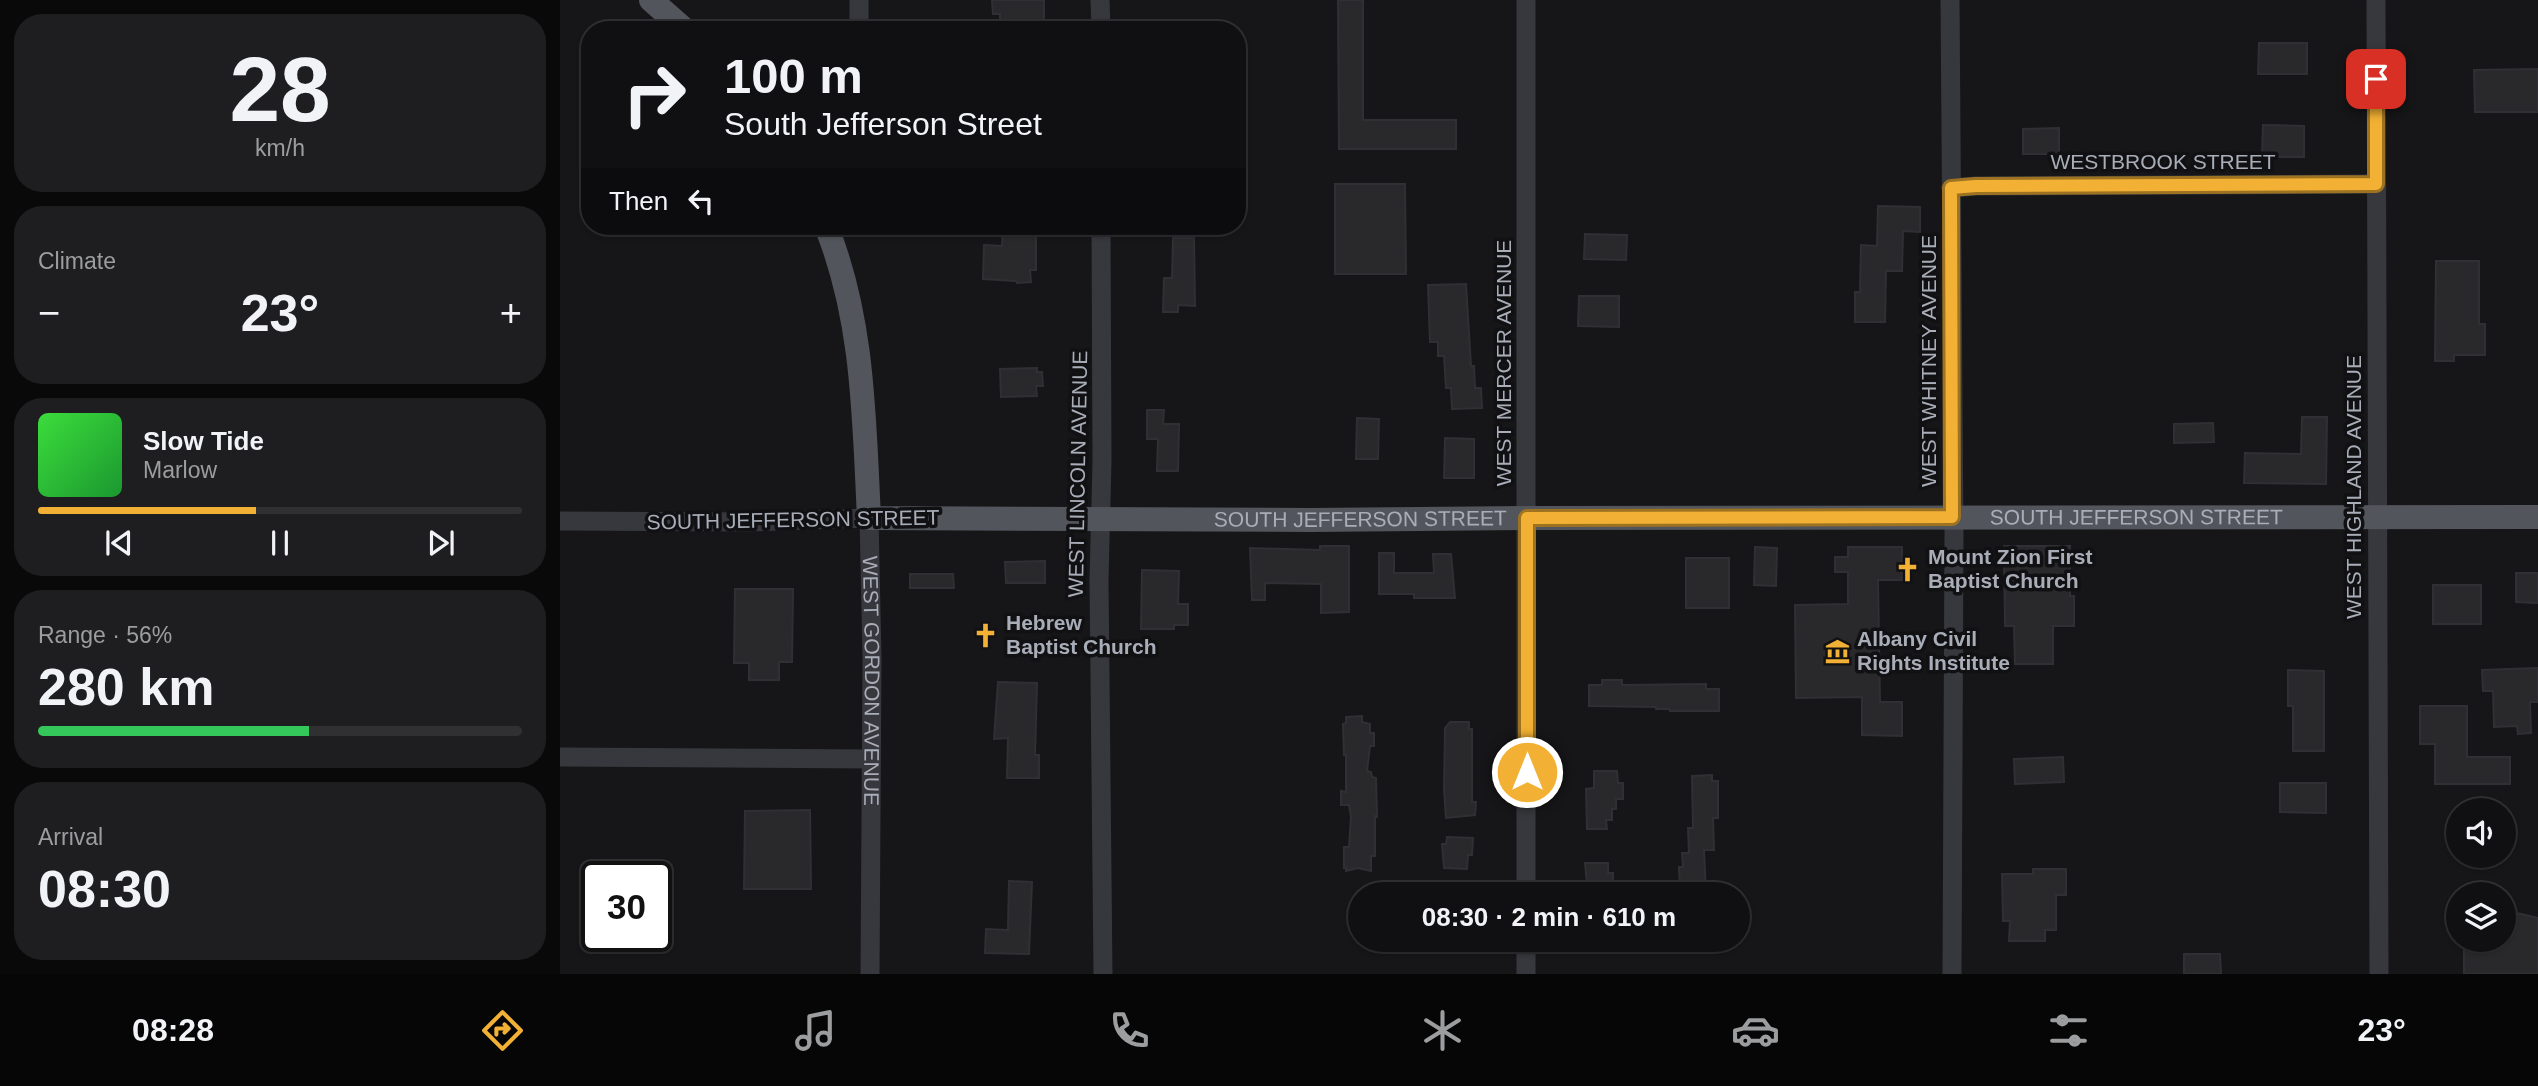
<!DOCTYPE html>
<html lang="en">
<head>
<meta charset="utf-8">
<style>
	:root { --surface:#101012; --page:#1e1e20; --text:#f1f3f6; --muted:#9c9d9f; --line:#303032; --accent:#f2b134 }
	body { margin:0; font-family:Helvetica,sans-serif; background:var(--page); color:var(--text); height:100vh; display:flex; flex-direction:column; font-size:26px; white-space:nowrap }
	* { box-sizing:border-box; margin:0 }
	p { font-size:23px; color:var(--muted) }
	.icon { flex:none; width:38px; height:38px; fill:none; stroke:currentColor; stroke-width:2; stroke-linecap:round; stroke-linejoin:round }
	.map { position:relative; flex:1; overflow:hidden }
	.panel { display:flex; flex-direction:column; gap:14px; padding:14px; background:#09090a; width:560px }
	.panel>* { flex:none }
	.banner { position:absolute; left:21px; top:21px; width:665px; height:214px; border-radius:28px; box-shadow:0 2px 5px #0004,0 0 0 2px var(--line); background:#101012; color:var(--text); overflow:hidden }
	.fabs { position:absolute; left:1886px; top:798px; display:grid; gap:14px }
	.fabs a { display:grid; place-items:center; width:70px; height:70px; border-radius:50%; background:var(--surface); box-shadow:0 2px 5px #0004,0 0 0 2px var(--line); font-size:35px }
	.speed { position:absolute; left:21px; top:861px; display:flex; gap:14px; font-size:35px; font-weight:700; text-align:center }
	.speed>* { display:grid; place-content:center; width:91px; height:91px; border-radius:50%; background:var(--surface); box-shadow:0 2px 5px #0004,0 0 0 2px var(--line); line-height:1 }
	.speed .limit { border:4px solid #111; border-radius:10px; background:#fff; color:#111 }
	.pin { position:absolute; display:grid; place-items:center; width:60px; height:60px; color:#fff; margin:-30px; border-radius:14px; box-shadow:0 4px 10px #0006 }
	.me { position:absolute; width:77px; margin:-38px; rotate:0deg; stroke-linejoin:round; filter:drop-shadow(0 0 5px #0008) }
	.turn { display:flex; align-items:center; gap:24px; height:147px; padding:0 28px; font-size:32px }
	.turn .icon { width:91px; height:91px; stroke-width:2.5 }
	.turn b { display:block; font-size:49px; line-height:60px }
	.then { display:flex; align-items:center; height:66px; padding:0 28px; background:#0003; gap:14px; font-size:26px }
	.big { font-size:52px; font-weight:800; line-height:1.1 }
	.panel .card { flex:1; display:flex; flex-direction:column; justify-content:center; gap:10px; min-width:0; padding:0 24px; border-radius:28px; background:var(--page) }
	.panel .dial { align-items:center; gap:0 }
	.dial b { font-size:91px; line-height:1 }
	.song { display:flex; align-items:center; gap:21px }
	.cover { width:84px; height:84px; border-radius:10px; background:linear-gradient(135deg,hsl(120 70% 55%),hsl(130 70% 35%)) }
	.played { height:7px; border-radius:4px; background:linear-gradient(90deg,var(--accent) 45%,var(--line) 45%) }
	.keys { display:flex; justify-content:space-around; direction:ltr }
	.heat { display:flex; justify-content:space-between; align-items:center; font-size:38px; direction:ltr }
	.charge { height:10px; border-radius:5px; background:linear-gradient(90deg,#34c759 56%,var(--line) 0) }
	.trip { position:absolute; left:788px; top:882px; width:402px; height:70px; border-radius:35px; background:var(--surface); box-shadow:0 2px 5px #0004,0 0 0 2px var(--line); font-weight:800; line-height:70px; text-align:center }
	.tab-bar { display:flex; height:112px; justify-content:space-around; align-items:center; background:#060607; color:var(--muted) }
	.tab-bar .icon { width:49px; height:49px }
	.tab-bar .current { color:var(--accent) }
	.tab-bar b { font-size:32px; color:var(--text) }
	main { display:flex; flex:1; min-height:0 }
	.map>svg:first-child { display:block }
	.building { fill:#29292c; stroke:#303034; stroke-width:2 }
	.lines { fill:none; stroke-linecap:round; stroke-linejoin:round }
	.minor { stroke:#37383d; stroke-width:19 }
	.major { stroke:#53555c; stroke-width:24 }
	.route-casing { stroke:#9d7322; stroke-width:18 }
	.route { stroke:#f2b134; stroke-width:12 }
	.labels { text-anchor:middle; stroke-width:7; stroke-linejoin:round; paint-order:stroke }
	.street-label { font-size:21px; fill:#a8adb8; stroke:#111113 }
	.poi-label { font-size:21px; font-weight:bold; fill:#a8adb8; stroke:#111113; text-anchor:start }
</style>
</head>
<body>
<main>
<section class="panel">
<div class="card dial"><b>28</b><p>km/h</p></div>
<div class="card"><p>Climate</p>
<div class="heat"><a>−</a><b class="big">23°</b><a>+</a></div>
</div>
<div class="card">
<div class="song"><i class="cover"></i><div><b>Slow Tide</b><p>Marlow</p></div></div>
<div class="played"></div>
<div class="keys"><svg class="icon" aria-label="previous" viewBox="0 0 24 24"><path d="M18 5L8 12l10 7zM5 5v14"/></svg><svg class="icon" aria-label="pause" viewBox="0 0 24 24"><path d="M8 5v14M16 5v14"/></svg><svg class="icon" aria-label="next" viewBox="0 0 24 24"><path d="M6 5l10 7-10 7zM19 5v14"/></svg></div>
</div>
<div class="card"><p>Range · 56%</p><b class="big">280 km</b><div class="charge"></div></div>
<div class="card"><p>Arrival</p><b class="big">08:30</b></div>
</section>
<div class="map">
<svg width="1978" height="974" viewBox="0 0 1978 974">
	<rect width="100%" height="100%" fill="#161618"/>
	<!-- building -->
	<g class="building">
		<polygon points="432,0 484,0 484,26 476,26 476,29 451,30 448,27 440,27 440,14 433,14"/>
		<polygon points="778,0 803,0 803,120 896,120 896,149 779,149"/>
		<polygon points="1699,43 1747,43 1747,74 1698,74"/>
		<polygon points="1978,69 1978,112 1915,112 1914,70"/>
		<polygon points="1703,125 1744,126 1744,157 1702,157"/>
		<polygon points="1499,128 1499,154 1463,154 1463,129"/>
		<polygon points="775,184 845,184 846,274 775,274"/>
		<polygon points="1318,206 1360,207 1360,232 1343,231 1342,271 1326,271 1325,322 1295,322 1295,292 1300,292 1301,245 1317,246"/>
		<polygon points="443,226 476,228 476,270 470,270 471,282 457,283 456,281 423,279 424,245 442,246"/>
		<polygon points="1025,234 1067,235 1066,260 1024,259"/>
		<polygon points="613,238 634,238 635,306 618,305 618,312 603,312 604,278 612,278"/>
		<polygon points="1876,261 1919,261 1919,324 1925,324 1925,355 1894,355 1894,361 1875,361"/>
		<polygon points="906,284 911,366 914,366 915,388 921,388 922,408 892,409 891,388 886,388 884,356 878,356 878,342 870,342 868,285"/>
		<polygon points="1019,296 1059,296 1059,327 1018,326"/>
		<polygon points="477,368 477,372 482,372 483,386 476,386 477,396 441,397 440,369"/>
		<polygon points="587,410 604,410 603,424 619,424 618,471 597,471 598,439 587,439"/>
		<polygon points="1742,417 1767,417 1766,484 1684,483 1685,453 1741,454"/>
		<polygon points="797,418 819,419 818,459 796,459"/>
		<polygon points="1653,423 1654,442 1614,443 1614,424"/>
		<polygon points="885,438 914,439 914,478 884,478"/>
		<polygon points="760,546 789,546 789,612 761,613 761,584 705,583 705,600 692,600 690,548 760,550"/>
		<polygon points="1444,546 1510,546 1510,596 1514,596 1514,626 1493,626 1493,664 1455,664 1454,626 1445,626"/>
		<polygon points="1195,547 1217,548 1216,586 1194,585"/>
		<polygon points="1288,547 1342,547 1342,580 1318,580 1320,702 1342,702 1342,736 1302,735 1302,697 1236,698 1235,605 1288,604 1288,572 1275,572 1275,557 1288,557"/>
		<polygon points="819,553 834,553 834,573 874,573 873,554 891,554 895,598 854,598 854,594 819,594"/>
		<rect x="1126" y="558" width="43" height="50"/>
		<polygon points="485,561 485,583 446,583 445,562"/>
		<polygon points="582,570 619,571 618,604 628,604 628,625 614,625 614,629 581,629"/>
		<polygon points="1956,573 1978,573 1978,603 1956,602"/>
		<polygon points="350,574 393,574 394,588 350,588"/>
		<rect x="1873" y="585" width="48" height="39"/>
		<polygon points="175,589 233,589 232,662 219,662 219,680 189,680 189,663 174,663"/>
		<polygon points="1978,668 1978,702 1970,702 1971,733 1958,734 1957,726 1934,727 1933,691 1923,691 1922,670"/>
		<polygon points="1728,670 1764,671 1764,751 1733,751 1733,706 1728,706"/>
		<polygon points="1042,680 1062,680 1062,685 1146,684 1146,689 1159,689 1159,711 1110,711 1109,709 1096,709 1096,707 1029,706 1029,685 1042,685"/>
		<polygon points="438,682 477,683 475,755 479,755 479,778 447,778 448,738 434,739"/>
		<polygon points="1860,706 1907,706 1907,757 1950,757 1950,784 1875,784 1875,744 1860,744"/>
		<polygon points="802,716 802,722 810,724 810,733 814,733 814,746 810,746 807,771 811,772 812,777 816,778 817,817 815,816 815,856 811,856 811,871 798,868 786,871 786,868 784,868 784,847 789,847 791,817 789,805 781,805 781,791 786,792 786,755 784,755 783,724 786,723 786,717"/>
		<polygon points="890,722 909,722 909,729 912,729 912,802 916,802 915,815 886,818 884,789 885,728"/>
		<polygon points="1503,757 1504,782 1455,784 1454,759"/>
		<polygon points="1034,771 1057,771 1058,783 1063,783 1063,799 1056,799 1056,809 1052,809 1052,820 1046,820 1047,829 1027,829 1026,789 1034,788"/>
		<polygon points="1152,775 1152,781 1158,781 1158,818 1153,818 1154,850 1144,850 1146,894 1126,894 1126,886 1120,886 1119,867 1123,867 1122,853 1129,853 1128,828 1133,828 1132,776"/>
		<polygon points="1720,783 1766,783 1766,813 1720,812"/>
		<polygon points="250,810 251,889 184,889 185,811"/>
		<polygon points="887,837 913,838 912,855 908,855 907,869 884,868 882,844 886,844"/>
		<polygon points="1025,863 1048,863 1048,873 1053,873 1053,894 1028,894"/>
		<polygon points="1473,869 1506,869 1506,895 1496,895 1496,930 1485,930 1485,941 1449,941 1450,921 1443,921 1442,874 1473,874"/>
		<polygon points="449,881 472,882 469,954 425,953 426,929 448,930"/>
		<polygon points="1944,913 1957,913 1978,918 1978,974 1904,974 1904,940 1944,940"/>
		<polygon points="1624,954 1660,954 1661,974 1624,974"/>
	</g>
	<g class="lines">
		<!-- minor -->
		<g class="minor">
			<polyline points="299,0 299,30"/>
			<polyline points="540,0 541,30"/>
			<polyline points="966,0 966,894"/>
			<polyline points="1390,0 1394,533 1392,974"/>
			<polyline points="1816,0 1819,974"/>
			<polyline points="1391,188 1416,186 1816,184"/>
			<polyline points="541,226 542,461 539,580 543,974"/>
			<path id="s1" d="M0,521L186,522L309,518L312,658L310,974"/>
			<polyline points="0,757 311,759"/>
			<polyline points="966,940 966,974"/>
		</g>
		<!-- major -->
		<g class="major">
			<polyline points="91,0 125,30"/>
			<path id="s2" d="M266,226C304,320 304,419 309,518L750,520L967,518L1978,517"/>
		</g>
	</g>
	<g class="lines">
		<defs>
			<polyline id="route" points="967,772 967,518 1392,517 1391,188 1416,186 1816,184 1816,79"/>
		</defs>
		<!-- route casing -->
		<use href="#route" class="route-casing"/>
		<!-- route -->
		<use href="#route" class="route"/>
	</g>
	<!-- icons -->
	<defs>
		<symbol id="church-bare" viewBox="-9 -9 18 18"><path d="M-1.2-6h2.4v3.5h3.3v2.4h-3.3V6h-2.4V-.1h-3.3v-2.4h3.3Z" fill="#f2b134" stroke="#111113" stroke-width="2.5" paint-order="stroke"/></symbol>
		<symbol id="museum-bare" viewBox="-9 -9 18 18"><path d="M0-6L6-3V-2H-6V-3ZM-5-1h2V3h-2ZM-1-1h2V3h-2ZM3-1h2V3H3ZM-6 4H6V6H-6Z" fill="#f2b134" stroke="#111113" stroke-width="2.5" paint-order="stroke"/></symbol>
	</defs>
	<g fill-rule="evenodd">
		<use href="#church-bare" x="1330" y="552" width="35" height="35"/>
		<use href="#church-bare" x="408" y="618" width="35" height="35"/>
		<use href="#museum-bare" x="1260" y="634" width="35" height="35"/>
	</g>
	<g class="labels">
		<!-- street labels -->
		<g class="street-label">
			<text x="1603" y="169">WESTBROOK STREET</text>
			<text transform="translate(1369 361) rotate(-90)" y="7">WEST WHITNEY AVENUE</text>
			<text transform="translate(944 363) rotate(-90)" y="7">WEST MERCER AVENUE</text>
			<text transform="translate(518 474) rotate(-89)" y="7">WEST LINCOLN AVENUE</text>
			<text transform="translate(1794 487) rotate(-90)" y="7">WEST HIGHLAND AVENUE</text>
			<text dy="7" stroke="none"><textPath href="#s2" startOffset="1564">SOUTH JEFFERSON STREET</textPath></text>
			<text dy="7" stroke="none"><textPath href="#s2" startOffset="788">SOUTH JEFFERSON STREET</textPath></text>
			<text transform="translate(233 520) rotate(-1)" y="7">SOUTH JEFFERSON STREET</text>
			<text dy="7" stroke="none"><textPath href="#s1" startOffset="472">WEST GORDON AVENUE</textPath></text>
		</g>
		<!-- poi labels -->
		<g class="poi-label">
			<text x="1368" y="564">Mount Zion First<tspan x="1368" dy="24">Baptist Church</tspan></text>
			<text x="446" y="630">Hebrew<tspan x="446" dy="24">Baptist Church</tspan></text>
			<text x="1297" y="646">Albany Civil<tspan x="1297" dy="24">Rights Institute</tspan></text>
		</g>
	</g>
</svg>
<div class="fabs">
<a><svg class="icon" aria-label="sound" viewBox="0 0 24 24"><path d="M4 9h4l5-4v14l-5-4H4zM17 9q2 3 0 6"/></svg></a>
<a><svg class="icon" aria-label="layers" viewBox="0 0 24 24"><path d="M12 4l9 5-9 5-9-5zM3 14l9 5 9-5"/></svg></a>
</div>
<div class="speed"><div class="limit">30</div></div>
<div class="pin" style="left:1816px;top:79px;background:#d93025"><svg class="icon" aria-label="arrive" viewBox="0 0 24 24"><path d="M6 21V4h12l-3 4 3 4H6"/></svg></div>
<svg class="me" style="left:967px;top:772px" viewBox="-20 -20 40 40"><circle r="17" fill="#f2b134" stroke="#fff" stroke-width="3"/><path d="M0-11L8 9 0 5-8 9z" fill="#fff"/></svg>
<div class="trip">08:30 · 2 min · 610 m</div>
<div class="banner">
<div class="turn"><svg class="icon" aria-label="right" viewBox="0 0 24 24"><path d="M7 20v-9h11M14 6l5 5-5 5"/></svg><div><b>100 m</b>South Jefferson Street</div></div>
<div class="then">Then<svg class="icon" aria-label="left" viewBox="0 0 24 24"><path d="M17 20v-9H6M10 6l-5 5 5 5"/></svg></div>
</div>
</div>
</main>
<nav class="tab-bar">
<b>08:28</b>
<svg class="icon current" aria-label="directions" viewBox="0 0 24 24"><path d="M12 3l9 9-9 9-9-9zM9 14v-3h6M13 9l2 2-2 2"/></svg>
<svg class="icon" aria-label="music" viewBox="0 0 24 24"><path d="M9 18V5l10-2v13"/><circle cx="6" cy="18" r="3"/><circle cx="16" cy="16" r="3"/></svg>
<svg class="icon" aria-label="phone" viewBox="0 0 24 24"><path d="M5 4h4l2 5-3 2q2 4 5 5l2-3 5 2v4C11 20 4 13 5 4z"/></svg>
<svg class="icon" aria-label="climate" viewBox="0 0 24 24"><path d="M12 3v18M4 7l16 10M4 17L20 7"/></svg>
<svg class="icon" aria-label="car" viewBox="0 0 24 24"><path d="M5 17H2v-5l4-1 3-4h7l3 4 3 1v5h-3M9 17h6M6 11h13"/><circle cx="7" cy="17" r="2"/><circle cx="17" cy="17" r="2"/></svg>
<svg class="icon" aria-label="filters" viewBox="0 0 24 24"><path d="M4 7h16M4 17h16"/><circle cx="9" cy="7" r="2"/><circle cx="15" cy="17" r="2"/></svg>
<b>23°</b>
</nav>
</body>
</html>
